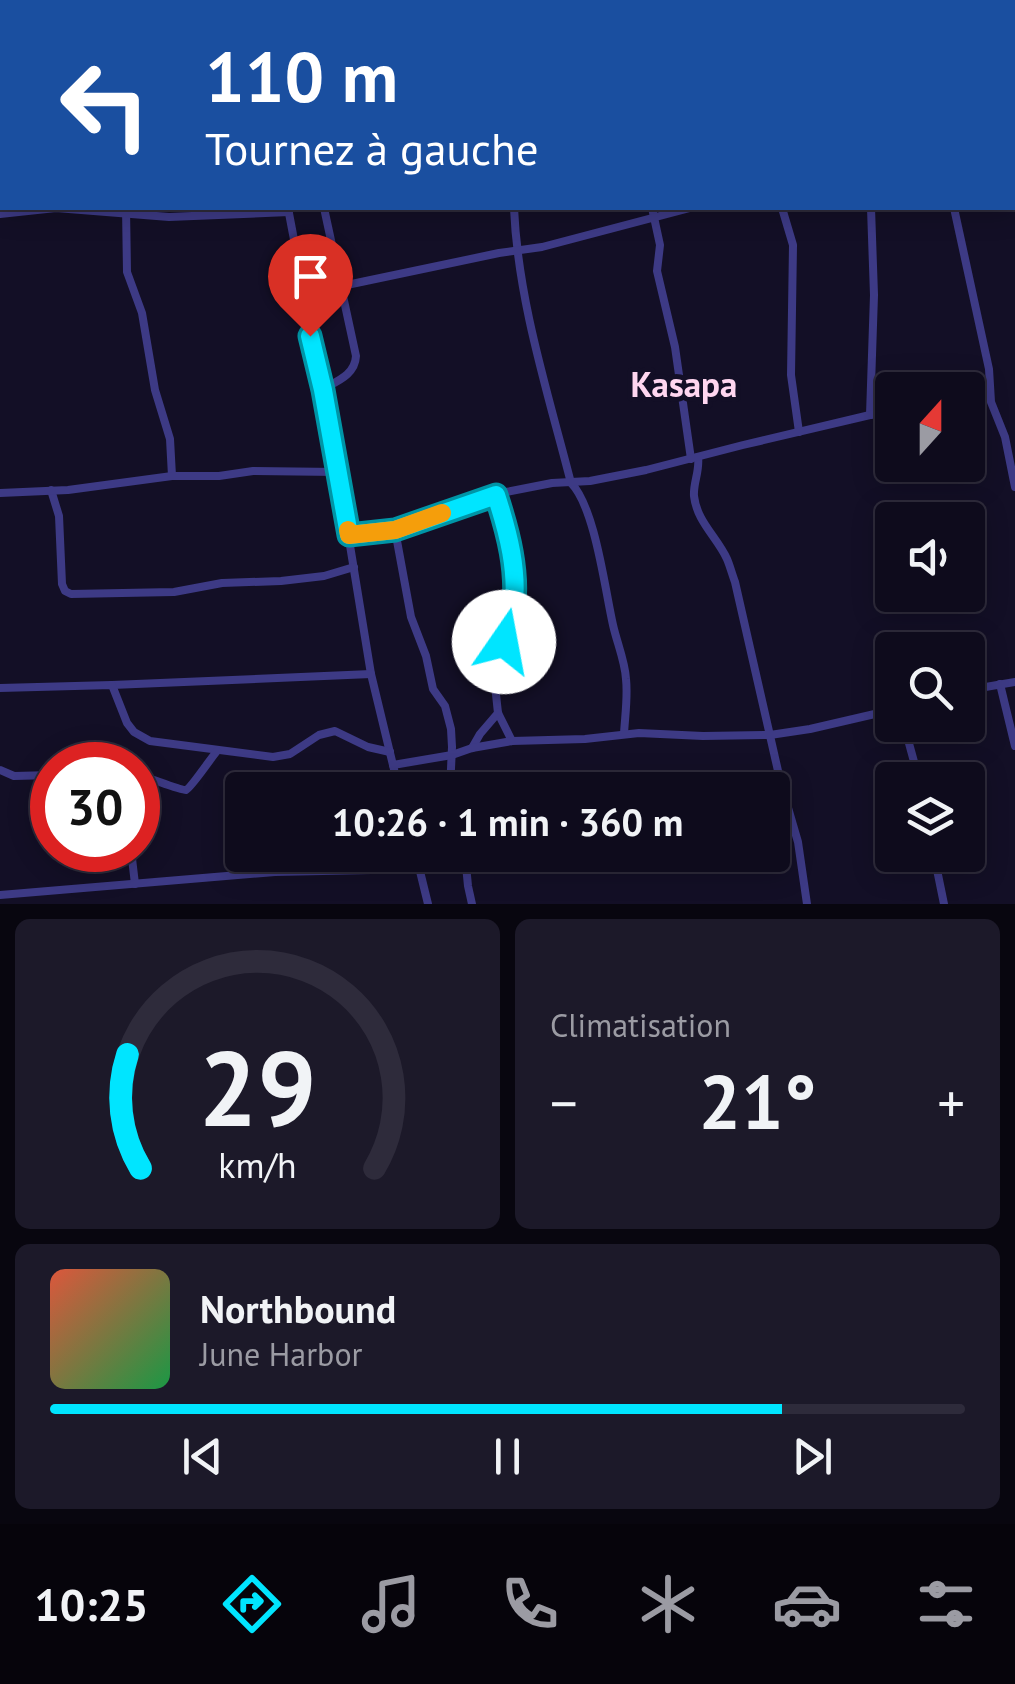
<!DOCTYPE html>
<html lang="fr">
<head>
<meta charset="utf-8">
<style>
	:root { --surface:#0e0b1c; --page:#1c1929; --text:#f1f3f6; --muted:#9b9ba3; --line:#2e2b3b; --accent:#00e5ff }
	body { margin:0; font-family:"PT Sans",sans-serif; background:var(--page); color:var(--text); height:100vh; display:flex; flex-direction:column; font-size:38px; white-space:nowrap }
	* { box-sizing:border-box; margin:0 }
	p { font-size:32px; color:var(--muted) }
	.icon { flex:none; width:55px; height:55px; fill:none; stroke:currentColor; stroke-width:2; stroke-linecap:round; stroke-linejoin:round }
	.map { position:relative; height:904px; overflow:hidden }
	.drawer { display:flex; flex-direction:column; gap:15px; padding:15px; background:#08060f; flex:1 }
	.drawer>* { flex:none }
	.top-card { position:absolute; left:0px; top:0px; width:1015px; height:210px; box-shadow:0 5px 25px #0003,0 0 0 2px var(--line); background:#1a4fa0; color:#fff; overflow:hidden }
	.needle { width:65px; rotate:21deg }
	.fabs { position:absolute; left:875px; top:372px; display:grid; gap:20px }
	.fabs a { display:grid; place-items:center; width:110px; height:110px; border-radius:10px; background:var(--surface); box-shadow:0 5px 25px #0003,0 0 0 2px var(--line); font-size:50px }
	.speed { position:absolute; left:30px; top:742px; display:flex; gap:20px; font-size:50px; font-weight:700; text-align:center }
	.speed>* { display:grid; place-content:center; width:130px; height:130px; border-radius:50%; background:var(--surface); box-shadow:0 5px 25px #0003,0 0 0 2px var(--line); line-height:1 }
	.speed .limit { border:15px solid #d22; background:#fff; color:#111 }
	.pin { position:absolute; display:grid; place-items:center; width:85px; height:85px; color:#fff; margin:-102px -42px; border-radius:50% 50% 50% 0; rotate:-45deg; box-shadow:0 0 10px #0007 }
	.pin .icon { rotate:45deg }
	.me { position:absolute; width:110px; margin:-55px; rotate:12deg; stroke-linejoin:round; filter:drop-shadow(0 0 8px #0008) }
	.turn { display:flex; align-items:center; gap:35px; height:210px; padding:0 40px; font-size:45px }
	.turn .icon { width:130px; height:130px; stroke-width:2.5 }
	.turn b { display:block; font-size:70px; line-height:85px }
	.big { font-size:75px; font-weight:700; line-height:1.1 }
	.drawer .card { flex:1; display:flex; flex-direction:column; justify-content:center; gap:15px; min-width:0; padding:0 35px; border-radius:15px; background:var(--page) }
	.drawer .dial { align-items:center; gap:0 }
	.dial svg { height:260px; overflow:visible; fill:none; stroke:var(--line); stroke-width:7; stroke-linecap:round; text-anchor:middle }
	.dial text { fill:var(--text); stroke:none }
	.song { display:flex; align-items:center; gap:30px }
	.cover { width:120px; height:120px; border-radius:15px; background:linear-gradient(135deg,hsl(10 70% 55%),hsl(140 70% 35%)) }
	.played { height:10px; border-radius:5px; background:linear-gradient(90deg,var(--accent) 80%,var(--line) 80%) }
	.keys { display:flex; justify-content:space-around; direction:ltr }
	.heat { display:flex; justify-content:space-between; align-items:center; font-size:55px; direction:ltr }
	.drawer .tiles { flex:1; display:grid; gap:15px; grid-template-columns:1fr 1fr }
	.card:last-child { grid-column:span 2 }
	.trip { position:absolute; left:225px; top:772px; width:565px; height:100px; border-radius:10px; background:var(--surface); box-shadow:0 5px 25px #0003,0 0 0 2px var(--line); font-weight:700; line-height:100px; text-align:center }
	.tabs { display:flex; height:160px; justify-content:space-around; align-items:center; background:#06040b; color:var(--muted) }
	.tabs .icon { width:70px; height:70px }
	.tabs .on { color:var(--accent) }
	.tabs b { font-size:45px; color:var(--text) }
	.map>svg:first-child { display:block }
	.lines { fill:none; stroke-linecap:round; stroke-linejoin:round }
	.street { stroke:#3d3a85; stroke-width:8 }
	.route-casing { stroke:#0095a6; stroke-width:25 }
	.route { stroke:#00e5ff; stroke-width:18 }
	.slow { stroke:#f59e0b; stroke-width:18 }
	.labels { text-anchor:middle; stroke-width:10; stroke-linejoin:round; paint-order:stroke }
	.quarter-label { font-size:35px; font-weight:bold; fill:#ffd6f0; stroke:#130f26 }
</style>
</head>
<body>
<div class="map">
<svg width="1015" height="904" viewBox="0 0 1015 904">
	<rect width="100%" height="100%" fill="#130f26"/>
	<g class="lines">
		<!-- street -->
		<g class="street">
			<polyline points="122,0 131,2"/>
			<polyline points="245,0 246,2"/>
			<polyline points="283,0 284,2"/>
			<polyline points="470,0 471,2"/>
			<polyline points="611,0 611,2"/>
			<polyline points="743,0 744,2"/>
			<polyline points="895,0 895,2"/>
			<polyline points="21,2 21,0"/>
			<polyline points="345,2 352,0"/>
			<polyline points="0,135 2,117"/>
			<polyline points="126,208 127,272 142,313 155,390 170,439 172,476"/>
			<polyline points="288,208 338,472 371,674 399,790"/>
			<path d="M514,208C518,301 548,393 571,483C595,507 605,590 613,625C617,643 625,661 626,679C628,697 625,716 624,734"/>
			<polyline points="652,208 660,245 657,271 675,347 691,459"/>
			<polyline points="782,208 793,245 791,375 799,432"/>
			<polyline points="954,208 989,369 991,402 1005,437 1015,487"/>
			<polyline points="0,214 56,208 169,217 289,212"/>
			<polyline points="342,286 499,253 542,247 690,208"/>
			<path d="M323,389C337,381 355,375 356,356L324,208"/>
			<polyline points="870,415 874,295 871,208"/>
			<path d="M698,457C700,471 693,483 694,496C697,522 717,537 727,559C730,566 732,574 735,582L781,784L798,842L807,904"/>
			<polyline points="51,490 59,516 62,584 65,591 71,594 174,592 222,583 281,581 324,576 354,567"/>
			<polyline points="0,493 68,490 172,476 219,476 253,471 338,472"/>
			<polyline points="497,495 509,534 514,570 514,600 513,614 507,628 494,676 498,713 512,741"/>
			<polyline points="395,530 411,617 426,656 433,689 445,706 451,729 452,747 450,790"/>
			<polyline points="349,535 395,530 506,492 552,483 590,481 646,470 743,445 870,415 892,412"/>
			<polyline points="1000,684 1015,746"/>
			<polyline points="112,685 371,674"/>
			<polyline points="0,688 112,685 127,723 134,732 150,741 273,757 290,754 319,735 335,731 368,747 390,752"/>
			<polyline points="968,690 1015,682"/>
			<polyline points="904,725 919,780"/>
			<polyline points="472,748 480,734 498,713"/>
			<polyline points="393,765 452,755 472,748 512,741 585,739 639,733 703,736 770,735 810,729 892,710"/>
			<polyline points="0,770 14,776 52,775"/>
			<path d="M138,775C148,777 181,791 186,790C191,788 211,758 217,751"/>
			<polyline points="138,803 146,776"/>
			<polyline points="131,850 135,884"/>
			<polyline points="416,855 428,904"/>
			<polyline points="465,855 468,886 472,904"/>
			<polyline points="934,855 944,904"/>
			<polyline points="466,862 488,855"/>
			<polyline points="0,895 275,872 419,869"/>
		</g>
	</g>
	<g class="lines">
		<defs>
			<path id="route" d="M310,336L323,390L349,535L395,530L496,495C508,532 519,572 513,612C512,622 506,632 504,642"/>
		</defs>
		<!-- route casing -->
		<use href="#route" class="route-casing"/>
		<!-- route -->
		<use href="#route" class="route"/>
		<!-- slow -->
		<polyline class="slow" points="348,530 349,535 395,530 442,513"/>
	</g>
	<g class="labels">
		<!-- quarter labels -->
		<g class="quarter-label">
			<text x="684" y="397">Kasapa</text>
		</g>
	</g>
</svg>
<div class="fabs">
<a><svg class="needle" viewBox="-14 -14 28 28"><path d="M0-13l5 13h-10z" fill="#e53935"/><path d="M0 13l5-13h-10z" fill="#9b9ba3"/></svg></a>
<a><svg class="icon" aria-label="sound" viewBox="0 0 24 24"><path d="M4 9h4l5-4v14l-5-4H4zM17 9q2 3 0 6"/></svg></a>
<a><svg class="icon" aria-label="search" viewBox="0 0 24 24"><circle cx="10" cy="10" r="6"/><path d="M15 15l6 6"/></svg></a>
<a><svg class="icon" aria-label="layers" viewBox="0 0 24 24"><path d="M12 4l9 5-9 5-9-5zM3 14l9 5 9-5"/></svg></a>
</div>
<div class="speed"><div class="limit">30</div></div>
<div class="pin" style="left:310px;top:336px;background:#d93025"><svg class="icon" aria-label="arrive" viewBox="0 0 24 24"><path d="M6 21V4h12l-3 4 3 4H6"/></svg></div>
<svg class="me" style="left:504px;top:642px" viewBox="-20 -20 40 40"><circle r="19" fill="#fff"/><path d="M0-13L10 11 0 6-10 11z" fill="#00e5ff"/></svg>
<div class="trip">10:26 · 1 min · 360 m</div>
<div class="top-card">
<div class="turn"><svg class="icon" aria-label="left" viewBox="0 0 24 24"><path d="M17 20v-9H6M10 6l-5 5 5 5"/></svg><div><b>110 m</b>Tournez à gauche</div></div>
</div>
</div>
<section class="drawer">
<div class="tiles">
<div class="card dial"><svg viewBox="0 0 100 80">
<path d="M14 69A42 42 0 1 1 86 69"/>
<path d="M14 69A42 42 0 0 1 10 34" stroke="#00e5ff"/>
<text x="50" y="56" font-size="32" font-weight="700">29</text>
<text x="50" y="72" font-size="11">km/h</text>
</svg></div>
<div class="card"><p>Climatisation</p>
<div class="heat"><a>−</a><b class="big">21°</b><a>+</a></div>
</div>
<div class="card">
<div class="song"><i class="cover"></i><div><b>Northbound</b><p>June Harbor</p></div></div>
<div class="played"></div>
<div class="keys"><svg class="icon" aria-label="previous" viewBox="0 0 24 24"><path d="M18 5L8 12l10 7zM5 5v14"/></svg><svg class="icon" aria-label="pause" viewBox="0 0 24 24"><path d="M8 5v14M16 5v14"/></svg><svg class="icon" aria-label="next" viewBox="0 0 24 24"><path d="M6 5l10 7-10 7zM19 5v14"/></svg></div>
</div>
</div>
</section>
<nav class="tabs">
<b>10:25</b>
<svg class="icon on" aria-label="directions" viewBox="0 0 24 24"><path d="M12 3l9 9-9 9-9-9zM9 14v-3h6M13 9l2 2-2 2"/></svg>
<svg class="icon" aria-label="music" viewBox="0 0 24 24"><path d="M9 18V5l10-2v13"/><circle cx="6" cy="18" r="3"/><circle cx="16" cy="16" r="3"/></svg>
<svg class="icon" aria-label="phone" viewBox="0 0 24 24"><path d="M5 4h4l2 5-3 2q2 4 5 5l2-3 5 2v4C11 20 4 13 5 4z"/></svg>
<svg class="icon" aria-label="climate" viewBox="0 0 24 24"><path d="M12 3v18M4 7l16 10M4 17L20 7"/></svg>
<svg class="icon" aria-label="car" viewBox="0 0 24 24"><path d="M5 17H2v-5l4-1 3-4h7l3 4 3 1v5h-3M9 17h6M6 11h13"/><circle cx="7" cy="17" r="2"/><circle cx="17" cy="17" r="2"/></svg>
<svg class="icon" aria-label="filters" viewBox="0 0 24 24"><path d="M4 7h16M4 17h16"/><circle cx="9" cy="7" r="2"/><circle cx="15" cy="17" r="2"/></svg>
</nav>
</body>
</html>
